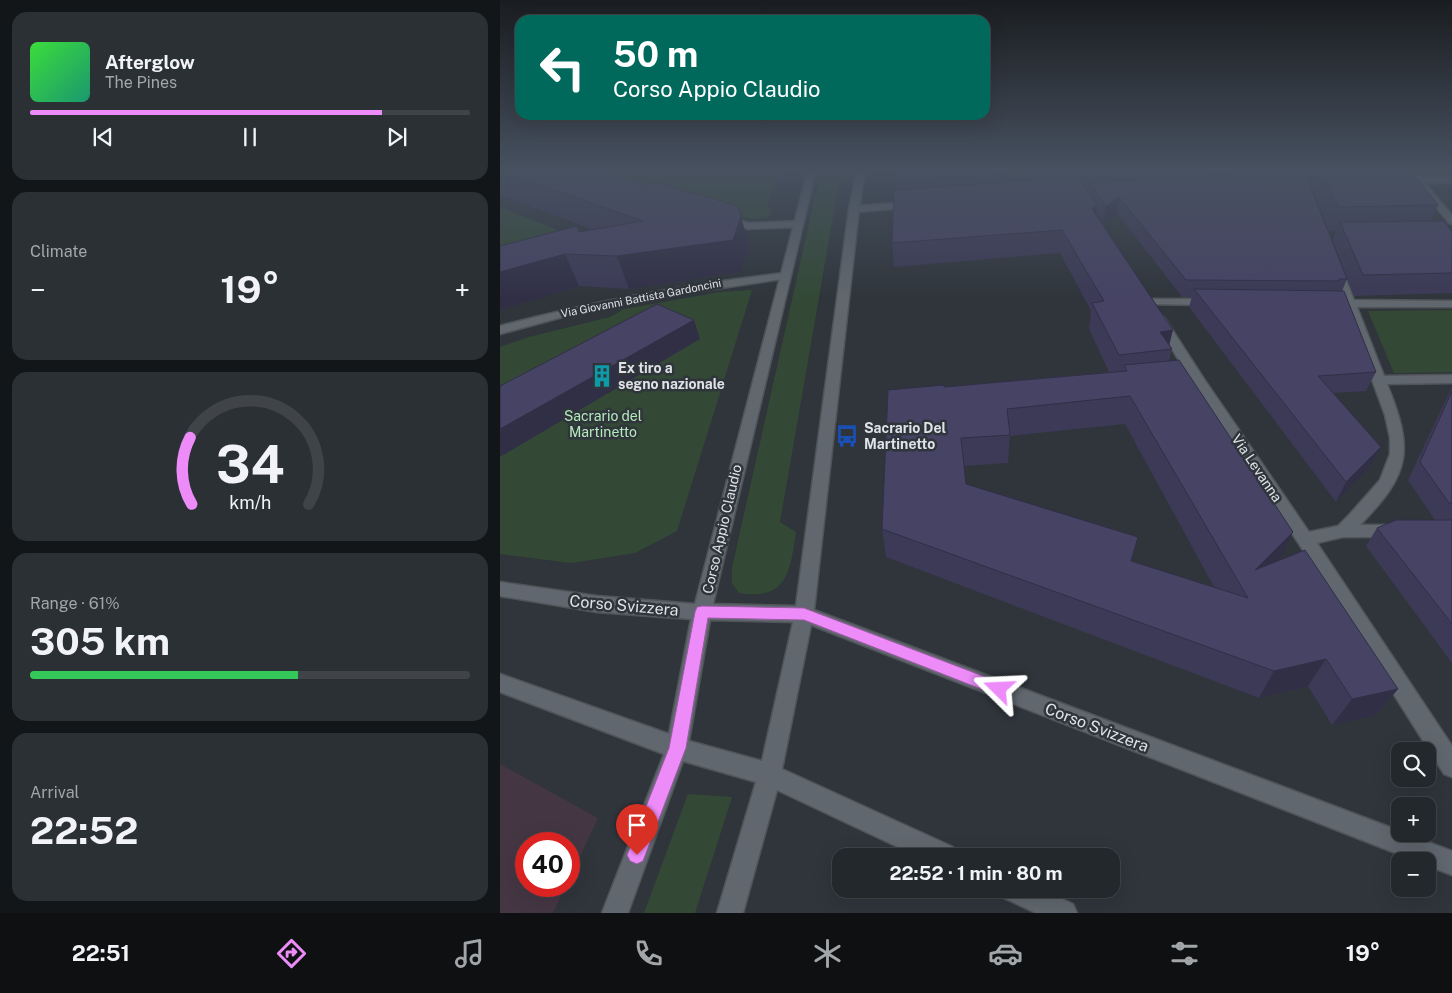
<!DOCTYPE html>
<html lang="en">
<head>
<meta charset="utf-8">
<style>
	:root { --surface:#23282c; --page:#2b3034; --text:#f1f3f6; --muted:#a3a6a9; --line:#404448; --accent:#ed8cf9 }
	body { margin:0; font-family:"Public Sans",sans-serif; background:var(--page); color:var(--text); height:100vh; display:flex; flex-direction:column; font-size:19px; white-space:nowrap }
	* { box-sizing:border-box; margin:0 }
	p { font-size:16px; color:var(--muted) }
	.icon { flex:none; width:28px; height:28px; fill:none; stroke:currentColor; stroke-width:2; stroke-linecap:round; stroke-linejoin:round }
	.map { position:relative; flex:1; overflow:hidden }
	.drawer { display:flex; flex-direction:column; gap:12px; padding:12px; background:#131618; width:500px }
	.drawer>* { flex:none }
	.top-card { position:absolute; left:15px; top:15px; width:475px; height:105px; border-radius:15px; box-shadow:0 5px 20px #0002,0 0 0 1px var(--line); background:#00695c; color:#fff; overflow:hidden }
	.buttons { position:absolute; left:891px; top:742px; display:grid; gap:10px }
	.buttons a { display:grid; place-items:center; width:45px; height:45px; border-radius:10px; background:var(--surface); box-shadow:0 5px 20px #0002,0 0 0 1px var(--line); font-size:25px }
	.speed { position:absolute; left:15px; top:832px; display:flex; gap:10px; font-size:25px; font-weight:700; text-align:center }
	.speed>* { display:grid; place-content:center; width:65px; height:65px; border-radius:50%; background:var(--surface); box-shadow:0 5px 20px #0002,0 0 0 1px var(--line); line-height:1 }
	.speed .limit { border:8px solid #d22; background:#fff; color:#111 }
	.pin { position:absolute; display:grid; place-items:center; width:42px; height:42px; color:#fff; margin:-51px -21px; border-radius:50% 50% 50% 0; rotate:-45deg; box-shadow:0 0 5px #0007 }
	.pin .icon { rotate:45deg }
	.me { position:absolute; width:55px; margin:-28px; rotate:291deg; stroke-linejoin:round; filter:drop-shadow(0 0 4px #0008) }
	.turn { display:flex; align-items:center; gap:18px; height:105px; padding:0 15px; font-size:22px }
	.turn .icon { width:65px; height:65px; stroke-width:2.5 }
	.turn b { display:block; font-size:35px; line-height:42px }
	.big { font-size:38px; font-weight:700; line-height:1.1 }
	.drawer .card { flex:1; display:flex; flex-direction:column; justify-content:center; gap:8px; min-width:0; padding:0 18px; border-radius:15px; background:var(--page) }
	.drawer .dial { align-items:center; gap:0 }
	.dial svg { height:130px; overflow:visible; fill:none; stroke:var(--line); stroke-width:7; stroke-linecap:round; text-anchor:middle }
	.dial text { fill:var(--text); stroke:none }
	.song { display:flex; align-items:center; gap:15px }
	.cover { width:60px; height:60px; border-radius:8px; background:linear-gradient(135deg,hsl(120 70% 55%),hsl(160 70% 35%)) }
	.played { height:5px; border-radius:2px; background:linear-gradient(90deg,var(--accent) 80%,var(--line) 80%) }
	.keys { display:flex; justify-content:space-around; direction:ltr }
	.heat { display:flex; justify-content:space-between; align-items:center; font-size:28px; direction:ltr }
	.charge { height:8px; border-radius:4px; background:linear-gradient(90deg,#34c759 61%,var(--line) 0) }
	.trip { position:absolute; left:332px; top:848px; width:288px; height:50px; border-radius:15px; background:var(--surface); box-shadow:0 5px 20px #0002,0 0 0 1px var(--line); font-weight:700; line-height:50px; text-align:center }
	.tabs { display:flex; height:80px; justify-content:space-around; align-items:center; background:#0e1012; color:var(--muted) }
	.tabs .icon { width:35px; height:35px }
	.tabs .current { color:var(--accent) }
	.tabs b { font-size:22px; color:var(--text) }
	main { display:flex; flex:1; min-height:0 }
	.map>svg:first-child { display:block }
	.industrial { fill:#453643 }
	.green { fill:#334936 }
	.lines { fill:none; stroke-linecap:round; stroke-linejoin:round }
	.street-casing { stroke:#4f5459; stroke-width:3 }
	.secondary-casing { stroke:#4f5459; stroke-width:3 }
	.street { fill:#60676e; fill-rule:evenodd }
	.secondary { fill:#60676e; fill-rule:evenodd }
	.wall { fill:#3c3a56; fill-rule:evenodd }
	.shaded-wall { fill:#312f46 }
	.building { fill:#464364; stroke:#312f46; fill-rule:evenodd }
	.route { fill:#ed8cf9; stroke:#9a5ba2 }
	.labels { text-anchor:middle; stroke-width:5; stroke-linejoin:round; paint-order:stroke }
	.far-street-label { font-size:11px; fill:#dfe3e7; stroke:#2f353b }
	.poi-label { font-size:14px; font-weight:bold; fill:#dfe3e7; stroke:#2f353b; text-anchor:start }
	.park-label { font-size:14px; fill:#b5ebbc; stroke:#2f353b }
	.street-label { font-size:14px; fill:#dfe3e7; stroke:#2f353b }
	.near-street-label { font-size:16px; fill:#dfe3e7; stroke:#2f353b }
</style>
</head>
<body>
<main>
<section class="drawer">
<div class="card">
<div class="song"><i class="cover"></i><div><b>Afterglow</b><p>The Pines</p></div></div>
<div class="played"></div>
<div class="keys"><svg class="icon" aria-label="previous" viewBox="0 0 24 24"><path d="M18 5L8 12l10 7zM5 5v14"/></svg><svg class="icon" aria-label="pause" viewBox="0 0 24 24"><path d="M8 5v14M16 5v14"/></svg><svg class="icon" aria-label="next" viewBox="0 0 24 24"><path d="M6 5l10 7-10 7zM19 5v14"/></svg></div>
</div>
<div class="card"><p>Climate</p>
<div class="heat"><a>−</a><b class="big">19°</b><a>+</a></div>
</div>
<div class="card dial"><svg viewBox="0 0 100 80">
<path d="M14 69A42 42 0 1 1 86 69"/>
<path d="M14 69A42 42 0 0 1 13 28" stroke="#ed8cf9"/>
<text x="50" y="56" font-size="32" font-weight="700">34</text>
<text x="50" y="72" font-size="11">km/h</text>
</svg></div>
<div class="card"><p>Range · 61%</p><b class="big">305 km</b><div class="charge"></div></div>
<div class="card"><p>Arrival</p><b class="big">22:52</b></div>
</section>
<div class="map">
<svg width="952" height="913" viewBox="0 0 952 913">
	<rect width="100%" height="100%" fill="#2f353b"/>
	<!-- industrial -->
	<polygon class="industrial" points="0,764 98,818 69,880 69,844 26,844 26,886 66,886 53,913 0,913"/>
	<!-- green -->
	<g class="green">
		<polygon points="79,170 279,170 267,207 272,207 268,218 251,219"/>
		<path d="M321,170H348L347,178L339,182L280,522L296,532C290,571 288,601 239,593L232,583V568Z"/>
		<polygon points="0,207 103,248 0,278"/>
		<polygon points="252,290 177,531 135,553 71,563 0,554 0,347 29,337 110,317 124,309 220,292"/>
		<polygon points="952,310 952,372 894,373 868,311"/>
		<polygon points="188,794 232,797 195,913 144,913"/>
	</g>
	<g class="lines">
		<defs>
			<g id="street">
				<polygon points="952,177 952,183 902,183 898,180 902,177"/>
				<polygon points="413,202 416,203 416,207 354,212 349,209 354,206"/>
				<polygon points="223,215 249,223 298,221 303,224 298,227 248,229 220,220 218,218"/>
				<path d="M836,264L841,267L854,300L952,301V307H857L884,376L952,375V383L887,384C914,450 911,473 860,525H895L901,526L903,531L901,536L895,537H843L817,543L952,746V777L944,774L799,544L690,379L654,319L656,317H664L704,379L809,532L838,526L849,515L880,480L890,454V438L885,415L845,307L828,306L822,303L828,300H843L831,267Z"/>
				<path d="M285,273L289,274L290,276L289,278L141,300L70,315L0,334V326C94,301 189,284 285,273Z"/>
				<polygon points="649,299 710,299 716,302 710,305 645,304 643,302"/>
			</g>
			<g id="secondary">
				<path d="M308,170H316L213,604L296,606L349,209L357,170H365L359,209L314,610L900,831V834H907L952,851V875L928,866V861H916L311,625L282,769L453,847L456,856H417L277,790L243,913H217L256,782L183,761L128,913H102L164,754L0,692V674L169,734L191,619L97,612L0,596V582L97,596L195,604ZM210,620L293,622L262,761L189,741Z"/>
				<polygon points="906,170 914,170 952,215 952,224 949,223"/>
				<polygon points="500,889 541,889 573,904 577,913 536,913 504,898"/>
			</g>
		</defs>
		<!-- street casing -->
		<use href="#street" class="street-casing"/>
		<!-- secondary casing -->
		<use href="#secondary" class="secondary-casing"/>
		<!-- street -->
		<use href="#street" class="street"/>
		<!-- secondary -->
		<use href="#secondary" class="secondary"/>
	</g>
	<!-- wall -->
	<g class="wall">
		<polygon points="0,170 241,216 249,247 241,272 129,289 79,286 0,310 0,246 77,226 80,232 92,229 0,195"/>
		<path d="M397,170H804L847,279L842,291L876,372L866,391L834,393L870,466L836,502L689,307L692,297H682L617,213L603,222L596,211V214L672,349L669,361L778,560L898,689L876,715L832,725L808,686L759,698L386,557L382,529L444,387L609,372L589,329L591,311L560,253L394,267L392,243L398,190ZM625,424L714,587L632,561L466,484L464,466L508,463L510,436Z"/>
		<polygon points="812,170 910,170 938,205 931,221 952,232 952,293 854,296 833,241 836,231 829,231 811,185 814,175 811,175"/>
		<polygon points="941,170 952,170 952,176 946,175"/>
		<polygon points="952,387 952,663 866,546 877,528 935,520 908,480"/>
	</g>
	<!-- shaded-wall -->
	<g class="shaded-wall">
		<polygon points="619,197 617,213 603,222 606,206"/>
		<polygon points="597,205 594,228 592,209"/>
		<polygon points="241,216 249,247 241,272 129,289 117,256"/>
		<polygon points="65,254 79,286 0,310 0,272"/>
		<polygon points="194,320 200,339 0,457 0,429"/>
		<polygon points="673,330 668,350 660,332"/>
		<polygon points="881,447 870,466 836,502 846,482"/>
		<polygon points="793,532 779,560 755,570"/>
		<polygon points="826,659 808,686 759,698 774,671"/>
		<polygon points="898,689 876,715 832,725 852,699"/>
	</g>
	<!-- building -->
	<g class="building">
		<polygon points="0,170 96,170 144,185 153,182 238,206 241,216 233,240 117,256 65,254 0,272 0,246 77,226 79,232 143,221 0,171"/>
		<polygon points="397,170 568,170 397,180"/>
		<polygon points="804,170 847,279 839,279 839,281 686,280 619,197 606,206 590,183"/>
		<polygon points="822,170 910,170 938,205 838,207"/>
		<polygon points="578,177 597,205 592,209 673,330 660,332 672,349 619,355 592,303 604,301 562,230 392,243 394,190"/>
		<polygon points="944,221 952,232 952,273 863,275 840,222"/>
		<polygon points="694,289 844,291 876,372 818,376 881,447 846,482"/>
		<polygon points="157,304 194,320 0,429 0,386"/>
		<path d="M679,360L793,532L755,570L805,550L898,689L852,699L826,659L774,671L382,529L388,390L444,385V387L627,371L624,365ZM630,396L748,598L631,561L638,537L466,484L461,438L510,435L507,409Z"/>
		<polygon points="952,391 952,503 949,503 920,462"/>
		<polygon points="896,520 952,520 952,624 877,528"/>
	</g>
	<!-- sky -->
	<linearGradient id="sky" x2="0" y2="1"><stop stop-color="#1a1d20"/><stop offset="0.57" stop-color="#475160"/><stop offset="1" stop-color="#475160" stop-opacity="0"/></linearGradient>
	<rect width="952" height="298" fill="url(#sky)"/>
	<!-- route -->
	<polygon class="route" points="202,606 304,608 504,684 506,689 504,694 499,696 304,620 208,618 186,748 143,861 137,864 130,861 127,855 169,748 195,612 197,607"/>
	<!-- icons -->
	<defs>
		<symbol id="building-bare" viewBox="-9 -9 18 18"><path d="M-4-6H4V6H1V3H-1V6H-4ZM-2.5-4.3h1.7v1.8h-1.7ZM.8-4.3h1.7v1.8H.8ZM-2.5-1h1.7V.8h-1.7ZM.8-1h1.7V.8H.8Z" fill="#0f9aa8" stroke="#2f353b" stroke-width="2.5" paint-order="stroke"/></symbol>
		<symbol id="bus-bare" viewBox="-9 -9 18 18"><path d="M-5-6H5V4H4V6H2V4H-2V6H-4V4H-5ZM-3.5-4V0h7V-4ZM-3.5 1.2v1.5H-2V1.2ZM2 1.2v1.5H3.5V1.2Z" fill="#1a4fb4" stroke="#2f353b" stroke-width="2.5" paint-order="stroke"/></symbol>
	</defs>
	<g fill-rule="evenodd">
		<use href="#building-bare" x="86" y="360" width="32" height="32"/>
		<use href="#bus-bare" x="331" y="420" width="32" height="32"/>
	</g>
	<g class="labels">
		<!-- far-street labels -->
		<g class="far-street-label">
			<text transform="translate(141 298) rotate(-11)" y="4">Via Giovanni Battista Gardoncini</text>
		</g>
		<!-- poi labels -->
		<g class="poi-label">
			<text x="118" y="373">Ex tiro a<tspan x="118" dy="16">segno nazionale</tspan></text>
			<text x="364" y="433">Sacrario Del<tspan x="364" dy="16">Martinetto</tspan></text>
		</g>
		<!-- park labels -->
		<g class="park-label">
			<text x="103" y="421">Sacrario del<tspan x="103" dy="16">Martinetto</tspan></text>
		</g>
		<!-- street labels -->
		<g class="street-label">
			<text transform="translate(757 468) rotate(56)" y="5">Via Levanna</text>
			<text transform="translate(222 529) rotate(-77)" y="5">Corso Appio Claudio</text>
		</g>
		<!-- near-street labels -->
		<g class="near-street-label">
			<text transform="translate(124 605) rotate(5)" y="6">Corso Svizzera</text>
			<text transform="translate(597 727) rotate(21)" y="6">Corso Svizzera</text>
		</g>
	</g>
</svg>
<div class="buttons">
<a><svg class="icon" aria-label="search" viewBox="0 0 24 24"><circle cx="10" cy="10" r="6"/><path d="M15 15l6 6"/></svg></a>
<a>+</a>
<a>−</a>
</div>
<div class="speed"><div class="limit">40</div></div>
<div class="pin" style="left:137px;top:855px;background:#d93025"><svg class="icon" aria-label="arrive" viewBox="0 0 24 24"><path d="M6 21V4h12l-3 4 3 4H6"/></svg></div>
<svg class="me" style="left:499px;top:689px" viewBox="-20 -20 40 40"><path d="M0-17L14 15 0 8-14 15z" fill="#ed8cf9" stroke="#fff" stroke-width="4"/></svg>
<div class="trip">22:52 · 1 min · 80 m</div>
<div class="top-card">
<div class="turn"><svg class="icon" aria-label="left" viewBox="0 0 24 24"><path d="M17 20v-9H6M10 6l-5 5 5 5"/></svg><div><b>50 m</b>Corso Appio Claudio</div></div>
</div>
</div>
</main>
<nav class="tabs">
<b>22:51</b>
<svg class="icon current" aria-label="directions" viewBox="0 0 24 24"><path d="M12 3l9 9-9 9-9-9zM9 14v-3h6M13 9l2 2-2 2"/></svg>
<svg class="icon" aria-label="music" viewBox="0 0 24 24"><path d="M9 18V5l10-2v13"/><circle cx="6" cy="18" r="3"/><circle cx="16" cy="16" r="3"/></svg>
<svg class="icon" aria-label="phone" viewBox="0 0 24 24"><path d="M5 4h4l2 5-3 2q2 4 5 5l2-3 5 2v4C11 20 4 13 5 4z"/></svg>
<svg class="icon" aria-label="climate" viewBox="0 0 24 24"><path d="M12 3v18M4 7l16 10M4 17L20 7"/></svg>
<svg class="icon" aria-label="car" viewBox="0 0 24 24"><path d="M5 17H2v-5l4-1 3-4h7l3 4 3 1v5h-3M9 17h6M6 11h13"/><circle cx="7" cy="17" r="2"/><circle cx="17" cy="17" r="2"/></svg>
<svg class="icon" aria-label="filters" viewBox="0 0 24 24"><path d="M4 7h16M4 17h16"/><circle cx="9" cy="7" r="2"/><circle cx="15" cy="17" r="2"/></svg>
<b>19°</b>
</nav>
</body>
</html>
